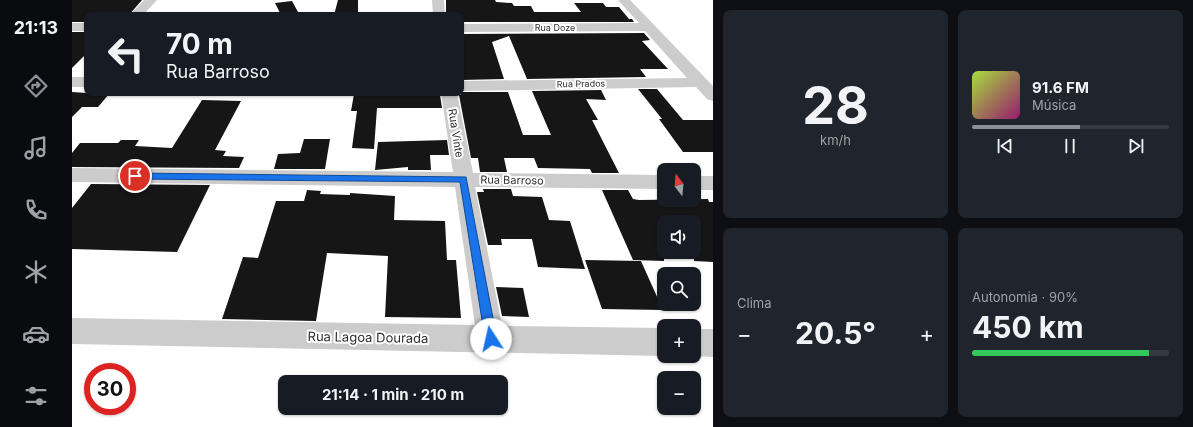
<!DOCTYPE html>
<html lang="pt">
<head>
<meta charset="utf-8">
<style>
	:root { --surface:#171b24; --page:#20242c; --text:#f1f3f6; --muted:#9ea1a6; --line:#363941; --accent:#8c9099 }
	body { margin:0; font-family:Inter,sans-serif; background:var(--page); color:var(--text); height:100vh; display:flex; flex-direction:column; font-size:15px; white-space:nowrap }
	* { box-sizing:border-box; margin:0 }
	p { font-size:13px; color:var(--muted) }
	.icon { flex:none; width:22px; height:22px; fill:none; stroke:currentColor; stroke-width:2; stroke-linecap:round; stroke-linejoin:round }
	.map { position:relative; flex:1; overflow:hidden }
	.side { display:flex; flex-direction:column; gap:10px; padding:10px; background:#0d0f14; width:480px }
	.side>* { flex:none }
	.guide { position:absolute; left:12px; top:12px; width:380px; height:84px; border-radius:8px; box-shadow:0 1px 3px #0004; background:#171b24; color:var(--text); overflow:hidden }
	.needle { width:26px; rotate:344deg }
	.tools { position:absolute; left:585px; top:163px; display:grid; gap:8px }
	.tools a { display:grid; place-items:center; width:44px; height:44px; border-radius:8px; background:var(--surface); box-shadow:0 1px 3px #0004; font-size:20px }
	.speed { position:absolute; left:12px; top:363px; display:flex; gap:8px; font-size:20px; font-weight:700; text-align:center }
	.speed>* { display:grid; place-content:center; width:52px; height:52px; border-radius:50%; background:var(--surface); box-shadow:0 1px 3px #0004; line-height:1 }
	.speed .limit { border:6px solid #d22; background:#fff; color:#111 }
	.pin { position:absolute; display:grid; place-items:center; width:34px; height:34px; color:#fff; margin:-17px; border:2px solid #fff; border-radius:50%; box-shadow:0 1px 4px #0007 }
	.me { position:absolute; width:44px; margin:-22px; rotate:350deg; stroke-linejoin:round; filter:drop-shadow(0 0 3px #0008) }
	.turn { display:flex; align-items:center; gap:14px; height:84px; padding:0 16px; font-size:18px }
	.turn .icon { width:52px; height:52px; stroke-width:2.5 }
	.turn b { display:block; font-size:28px; line-height:34px }
	.big { font-size:30px; font-weight:700; line-height:1.1 }
	.side .card { flex:1; display:flex; flex-direction:column; justify-content:center; gap:6px; min-width:0; padding:0 14px; border-radius:8px; background:var(--page) }
	.side .dial { align-items:center; gap:0 }
	.dial b { font-size:52px; line-height:1 }
	.song { display:flex; align-items:center; gap:12px }
	.cover { width:48px; height:48px; border-radius:6px; background:linear-gradient(135deg,hsl(80 70% 55%),hsl(320 70% 35%)) }
	.played { height:4px; border-radius:2px; background:linear-gradient(90deg,var(--accent) 55%,var(--line) 55%) }
	.keys { display:flex; justify-content:space-around; direction:ltr }
	.heat { display:flex; justify-content:space-between; align-items:center; font-size:22px; direction:ltr }
	.charge { height:6px; border-radius:3px; background:linear-gradient(90deg,#34c759 90%,var(--line) 0) }
	.side .tiles { flex:1; display:grid; gap:10px; grid-template-columns:repeat(2,1fr) }
	.trip { position:absolute; left:206px; top:375px; width:230px; height:40px; border-radius:8px; background:var(--surface); box-shadow:0 1px 3px #0004; font-weight:700; line-height:40px; text-align:center }
	main { display:flex; flex:1; min-height:0 }
	.tabs { display:flex; flex-direction:column; width:72px; justify-content:space-around; align-items:center; background:#090b0e; color:var(--muted) }
	.tabs .icon { width:28px; height:28px }
	.tabs .on { color:var(--accent) }
	.tabs b { font-size:18px; color:var(--text) }
	.map>svg:first-child { display:block }
	.building { fill:#161616 }
	.lines { fill:none; stroke-linecap:round; stroke-linejoin:round }
	.minor { fill:#ccc; fill-rule:evenodd }
	.route { fill:#1a73e8; stroke:#114b97 }
	.labels { text-anchor:middle; stroke-width:4; stroke-linejoin:round; paint-order:stroke }
	.far-street-label { font-size:9px; fill:#2f2f2f; stroke:#fff }
	.street-label { font-size:11px; fill:#2f2f2f; stroke:#fff }
	.near-street-label { font-size:13px; fill:#2f2f2f; stroke:#fff }
</style>
</head>
<body>
<main>
<nav class="tabs">
<b>21:13</b>
<svg class="icon on" aria-label="directions" viewBox="0 0 24 24"><path d="M12 3l9 9-9 9-9-9zM9 14v-3h6M13 9l2 2-2 2"/></svg>
<svg class="icon" aria-label="music" viewBox="0 0 24 24"><path d="M9 18V5l10-2v13"/><circle cx="6" cy="18" r="3"/><circle cx="16" cy="16" r="3"/></svg>
<svg class="icon" aria-label="phone" viewBox="0 0 24 24"><path d="M5 4h4l2 5-3 2q2 4 5 5l2-3 5 2v4C11 20 4 13 5 4z"/></svg>
<svg class="icon" aria-label="climate" viewBox="0 0 24 24"><path d="M12 3v18M4 7l16 10M4 17L20 7"/></svg>
<svg class="icon" aria-label="car" viewBox="0 0 24 24"><path d="M5 17H2v-5l4-1 3-4h7l3 4 3 1v5h-3M9 17h6M6 11h13"/><circle cx="7" cy="17" r="2"/><circle cx="17" cy="17" r="2"/></svg>
<svg class="icon" aria-label="filters" viewBox="0 0 24 24"><path d="M4 7h16M4 17h16"/><circle cx="9" cy="7" r="2"/><circle cx="15" cy="17" r="2"/></svg>
</nav>
<div class="map">
<svg width="641" height="427" viewBox="0 0 641 427">
	<rect width="100%" height="100%" fill="#fff"/>
	<!-- building -->
	<g class="building">
		<polygon points="0,0 70,0 57,15 15,15 15,22 0,22"/>
		<polygon points="266,0 286,0 286,15 262,15"/>
		<polygon points="374,0 423,0 424,2 440,3 442,6 459,6 462,12 509,12 502,3 531,3 534,7 547,7 557,19 560,19 562,22 389,22 389,15 374,15"/>
		<polygon points="220,1 226,12 209,15 203,3"/>
		<polygon points="0,32 15,32 15,53 0,68"/>
		<polygon points="572,33 578,40 570,41 596,69 568,69 574,77 455,79 437,36 420,42 432,79 389,80 389,34"/>
		<polygon points="566,89 585,89 611,120 641,120 641,152 611,152 587,119 590,119"/>
		<polygon points="529,90 534,100 514,99 526,120 520,120 547,173 520,173 518,169 466,168 462,158 432,158 435,172 408,172 406,158 399,158 387,95 389,95 389,92 436,92 451,135 479,135 460,91"/>
		<polygon points="0,92 15,93 38,93 26,107 10,107 0,117"/>
		<polygon points="282,94 368,95 370,108 305,108 302,149 280,148 285,111 279,111"/>
		<polygon points="130,100 169,101 143,150 154,151 151,156 172,157 167,168 0,167 0,153 8,143 46,143 49,140 67,140 63,146 100,148"/>
		<polygon points="232,139 258,139 253,169 202,169 206,154 228,153"/>
		<polygon points="375,140 377,155 358,155 359,170 336,170 336,167 303,170 306,142"/>
		<polygon points="19,184 138,185 105,252 0,249 0,208"/>
		<polygon points="411,189 439,189 441,196 470,197 477,220 498,221 513,269 466,267 460,239 429,239 430,245 416,245 405,192 412,192"/>
		<polygon points="235,190 249,191 248,194 278,195 278,193 323,196 322,220 373,221 375,260 384,260 389,318 313,317 316,256 255,253 244,321 150,319 171,257 186,258 204,201 232,201"/>
		<polygon points="530,190 556,190 561,199 567,200 636,199 637,202 641,202 641,262 622,261 622,222 592,222 592,261 561,260"/>
		<polygon points="513,260 569,261 591,310 530,309"/>
		<polygon points="424,287 451,288 457,317 430,316"/>
	</g>
	<g class="lines">
		<!-- minor -->
		<g class="minor">
			<polygon points="72,0 85,0 71,15 58,15"/>
			<polygon points="360,0 372,0 373,15 361,15"/>
			<polygon points="546,0 558,0 641,86 641,101 635,99 624,87 389,91 389,81 615,78 573,31 389,32 389,24 567,23"/>
			<rect x="0" y="23" width="15" height="8"/>
			<rect x="0" y="77" width="15" height="10"/>
			<polygon points="369,93 385,93 401,173 592,175 592,189 403,187 430,326 592,328 592,356 0,344 0,318 403,325 383,187 0,182 0,168 381,172"/>
			<rect x="622" y="176" width="19" height="14"/>
			<polygon points="622,329 641,329 641,357 620,356 622,356"/>
		</g>
	</g>
	<!-- route -->
	<polygon class="route" points="63,173 394,177 425,339 423,343 419,345 415,343 413,339 388,182 63,179 58,176"/>
	<g class="labels">
		<!-- far-street labels -->
		<g class="far-street-label">
			<text x="483" y="31">Rua Doze</text>
			<text transform="translate(509 84) rotate(-1)" y="3">Rua Prados</text>
		</g>
		<!-- street labels -->
		<g class="street-label">
			<text transform="translate(384 133) rotate(81)" y="4">Rua Vinte</text>
			<text transform="translate(440 180) rotate(1)" y="4">Rua Barroso</text>
		</g>
		<!-- near-street labels -->
		<g class="near-street-label">
			<text transform="translate(296 337) rotate(1)" y="5">Rua Lagoa Dourada</text>
		</g>
	</g>
</svg>
<div class="tools">
<a><svg class="needle" viewBox="-14 -14 28 28"><path d="M0-13l5 13h-10z" fill="#e53935"/><path d="M0 13l5-13h-10z" fill="#9ea1a6"/></svg></a>
<a><svg class="icon" aria-label="sound" viewBox="0 0 24 24"><path d="M4 9h4l5-4v14l-5-4H4zM17 9q2 3 0 6"/></svg></a>
<a><svg class="icon" aria-label="search" viewBox="0 0 24 24"><circle cx="10" cy="10" r="6"/><path d="M15 15l6 6"/></svg></a>
<a>+</a>
<a>−</a>
</div>
<div class="speed"><div class="limit">30</div></div>
<div class="pin" style="left:63px;top:176px;background:#d93025"><svg class="icon" aria-label="arrive" viewBox="0 0 24 24"><path d="M6 21V4h12l-3 4 3 4H6"/></svg></div>
<svg class="me" style="left:419px;top:339px" viewBox="-20 -20 40 40"><circle r="19" fill="#fff"/><path d="M0-13L10 11 0 6-10 11z" fill="#1a73e8"/></svg>
<div class="trip">21:14 · 1 min · 210 m</div>
<div class="guide">
<div class="turn"><svg class="icon" aria-label="left" viewBox="0 0 24 24"><path d="M17 20v-9H6M10 6l-5 5 5 5"/></svg><div><b>70 m</b>Rua Barroso</div></div>
</div>
</div>
<section class="side">
<div class="tiles">
<div class="card dial"><b>28</b><p>km/h</p></div>
<div class="card">
<div class="song"><i class="cover"></i><div><b>91.6 FM</b><p>Música</p></div></div>
<div class="played"></div>
<div class="keys"><svg class="icon" aria-label="previous" viewBox="0 0 24 24"><path d="M18 5L8 12l10 7zM5 5v14"/></svg><svg class="icon" aria-label="pause" viewBox="0 0 24 24"><path d="M8 5v14M16 5v14"/></svg><svg class="icon" aria-label="next" viewBox="0 0 24 24"><path d="M6 5l10 7-10 7zM19 5v14"/></svg></div>
</div>
<div class="card"><p>Clima</p>
<div class="heat"><a>−</a><b class="big">20.5°</b><a>+</a></div>
</div>
<div class="card"><p>Autonomia · 90%</p><b class="big">450 km</b><div class="charge"></div></div>
</div>
</section>
</main>
</body>
</html>
